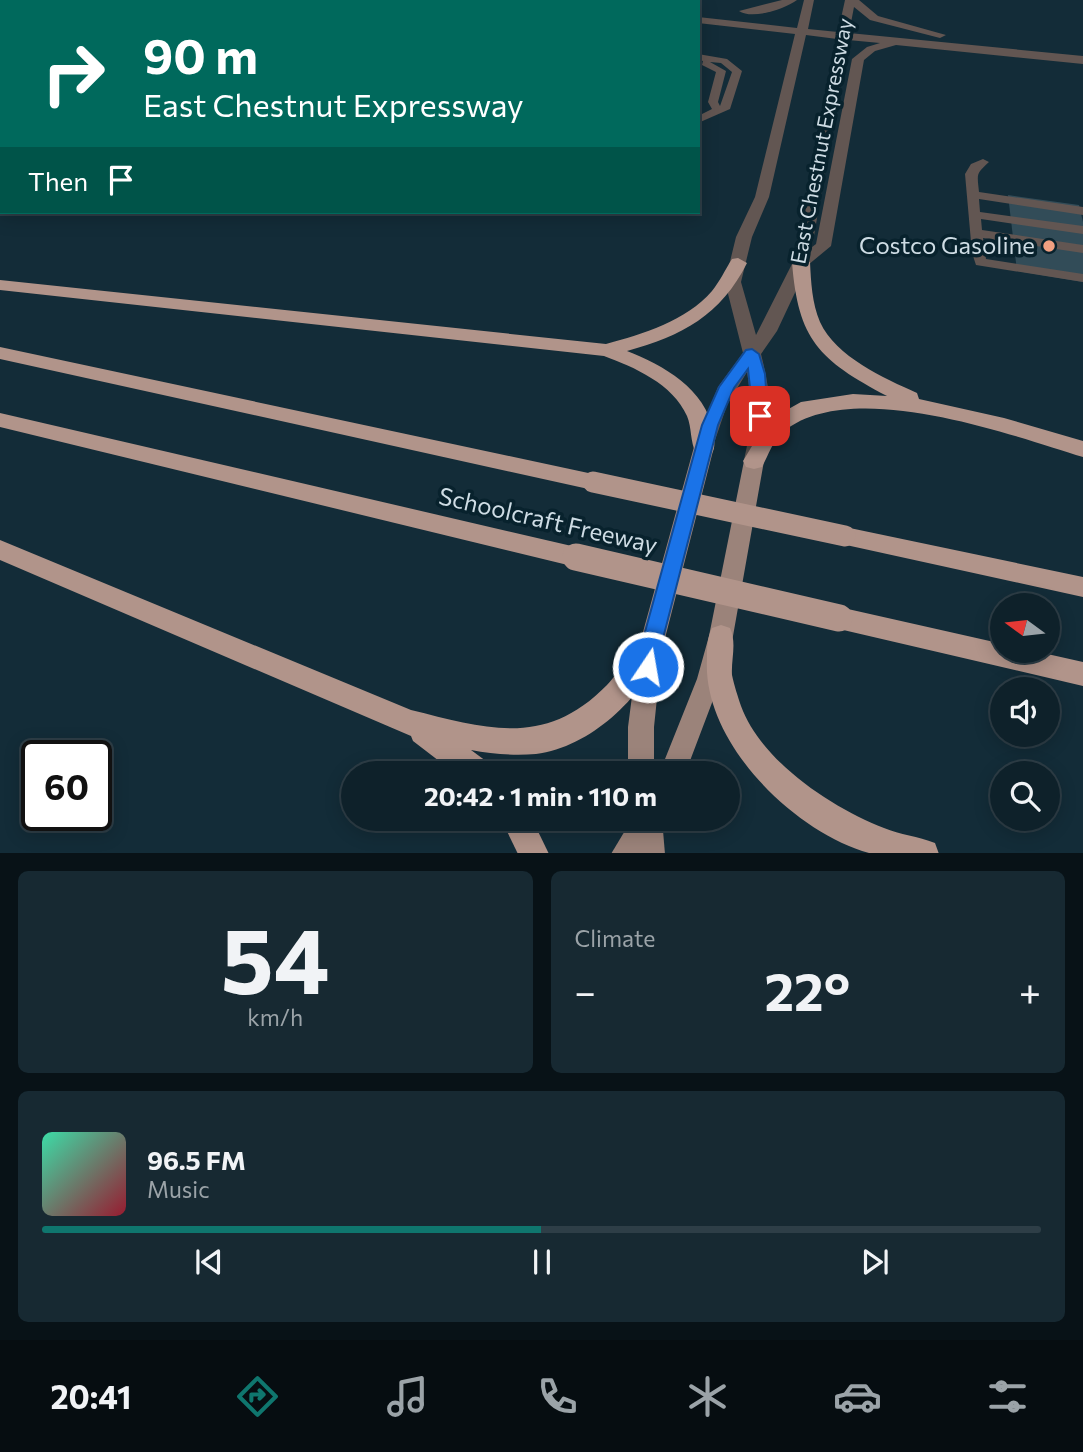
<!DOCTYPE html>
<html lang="en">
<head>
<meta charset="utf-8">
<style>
	:root { --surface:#0e212a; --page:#172932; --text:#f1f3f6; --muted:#9ba3a8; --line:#2e3e47; --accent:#0f766e }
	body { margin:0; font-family:Commissioner,sans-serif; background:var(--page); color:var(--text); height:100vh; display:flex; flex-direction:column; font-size:26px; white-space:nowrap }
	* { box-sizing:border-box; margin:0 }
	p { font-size:23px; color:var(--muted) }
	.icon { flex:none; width:38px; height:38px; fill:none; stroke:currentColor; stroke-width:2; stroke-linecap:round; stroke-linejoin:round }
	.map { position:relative; height:853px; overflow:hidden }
	.details { display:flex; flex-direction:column; gap:18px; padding:18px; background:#081217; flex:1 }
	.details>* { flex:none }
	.guide { position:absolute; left:0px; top:0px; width:700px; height:214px; box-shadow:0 4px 18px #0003,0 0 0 2px var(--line); background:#00695c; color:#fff; overflow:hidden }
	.needle { width:46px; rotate:285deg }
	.tools { position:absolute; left:990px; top:593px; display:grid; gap:14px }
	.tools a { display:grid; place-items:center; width:70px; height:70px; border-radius:50%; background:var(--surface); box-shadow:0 4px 18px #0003,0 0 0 2px var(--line); font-size:35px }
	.speed { position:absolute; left:21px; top:740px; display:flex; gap:14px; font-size:35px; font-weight:700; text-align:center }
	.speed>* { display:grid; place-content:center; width:91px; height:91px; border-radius:50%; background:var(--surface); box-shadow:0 4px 18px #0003,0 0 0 2px var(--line); line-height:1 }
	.speed .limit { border:4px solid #111; border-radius:10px; background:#fff; color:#111 }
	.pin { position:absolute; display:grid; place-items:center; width:60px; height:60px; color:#fff; margin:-30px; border-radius:14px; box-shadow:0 4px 10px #0006 }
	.me { position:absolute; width:77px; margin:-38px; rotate:12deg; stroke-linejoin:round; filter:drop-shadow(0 0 5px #0008) }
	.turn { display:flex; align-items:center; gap:24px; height:147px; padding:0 28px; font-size:32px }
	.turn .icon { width:91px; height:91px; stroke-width:2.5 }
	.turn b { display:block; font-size:49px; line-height:60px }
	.then { display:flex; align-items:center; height:66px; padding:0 28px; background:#0003; gap:14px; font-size:26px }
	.big { font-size:52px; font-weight:700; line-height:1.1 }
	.details .widget { flex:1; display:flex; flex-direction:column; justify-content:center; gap:10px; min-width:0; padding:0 24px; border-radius:10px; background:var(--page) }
	.details .dial { align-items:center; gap:0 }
	.dial b { font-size:91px; line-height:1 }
	.song { display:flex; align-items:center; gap:21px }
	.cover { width:84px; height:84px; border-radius:10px; background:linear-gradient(135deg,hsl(160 70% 55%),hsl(350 70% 35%)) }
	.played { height:7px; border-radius:4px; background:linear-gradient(90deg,var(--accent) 50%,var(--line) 50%) }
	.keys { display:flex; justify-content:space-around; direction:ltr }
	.heat { display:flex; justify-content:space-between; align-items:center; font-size:38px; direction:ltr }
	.details .tiles { flex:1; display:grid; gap:18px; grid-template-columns:1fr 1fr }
	.widget:last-child { grid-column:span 2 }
	.trip { position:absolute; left:341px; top:761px; width:399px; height:70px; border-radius:35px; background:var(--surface); box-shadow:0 4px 18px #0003,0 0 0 2px var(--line); font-weight:700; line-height:70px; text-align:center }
	.menu { display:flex; height:112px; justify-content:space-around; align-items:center; background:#060d11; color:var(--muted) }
	.menu .icon { width:49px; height:49px }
	.menu .selected { color:var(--accent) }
	.menu b { font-size:32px; color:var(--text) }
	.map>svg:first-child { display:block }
	.building { fill:#324c58 }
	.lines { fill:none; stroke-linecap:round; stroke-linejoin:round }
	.service { fill:#625652; fill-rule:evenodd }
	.tertiary { fill:#625652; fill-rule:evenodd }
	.primary { fill:#9b837a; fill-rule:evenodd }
	.motorway { fill:#b1948a; fill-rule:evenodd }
	.motorway-bridge-far1 { stroke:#b1948a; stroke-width:21 }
	.motorway-bridge { stroke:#b1948a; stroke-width:27 }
	.route { fill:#1a73e8; stroke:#114b97; stroke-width:2 }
	.poi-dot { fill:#f2a081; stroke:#08222d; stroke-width:2.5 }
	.labels { text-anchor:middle; stroke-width:7; stroke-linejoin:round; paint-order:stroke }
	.far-street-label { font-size:21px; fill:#cedce4; stroke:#08222d }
	.poi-label { font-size:24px; fill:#cedce4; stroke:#08222d; text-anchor:end }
	.street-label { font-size:24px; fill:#cedce4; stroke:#08222d }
</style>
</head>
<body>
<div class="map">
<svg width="1083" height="854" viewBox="0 0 1083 854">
	<rect width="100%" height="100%" fill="#132c38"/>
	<!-- building -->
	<polygon class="building" points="1008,195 1079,205 1083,222 1083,282 1017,271"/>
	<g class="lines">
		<!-- service -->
		<g class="service">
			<polygon points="94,0 104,0 93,2"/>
			<polygon points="460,0 468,0 459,2"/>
			<polygon points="566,0 574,0 565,2"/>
			<path d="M698,54L727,59L742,71L730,109L698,123V116L712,109L708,102L716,72L702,65L703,61L698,60ZM710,62L721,63L732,72L720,106L718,102L726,71Z"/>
			<polygon points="2,61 2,67 0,68 0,62"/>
			<polygon points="0,84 2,84 0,91"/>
			<polygon points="0,122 2,122 0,129"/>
			<path d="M983,159L989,162C976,174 977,173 979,192L1083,207V215L979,199L980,212L1083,226V234L981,219L982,230L1083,245V253L983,238L986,259L1083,274V282L976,265L972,253L965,174L971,164Z"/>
		</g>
		<!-- tertiary -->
		<g class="tertiary">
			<path d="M782,0H797C785,9 752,20 739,11Z"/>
			<path d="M804,0H814L808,29L838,32L845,0H859L878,16L946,35L940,38L870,20L854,7L849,33L1083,56V64L896,45L875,51L864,60L831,246L808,265L777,331L761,354C769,386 778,434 761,465L754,467L747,465L744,460C751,431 752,401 747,372L727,405L711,452L704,454L697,452L694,447L718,387L743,353L725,282L736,237L755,197L795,34L698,23V17L797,28ZM806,35L837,39L793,262L756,335L741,282L752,237L769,197ZM848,40L880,43L867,47L852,59L816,244L812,247Z"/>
			<rect x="0" y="196" width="2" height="8"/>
		</g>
		<!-- primary -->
		<g class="primary">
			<polygon points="704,440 711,442 714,447 662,650 654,727 654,774 628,774 628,727 638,650 694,447 697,442"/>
			<polygon points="754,454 761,456 764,461 733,636 721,679 685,774 659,774 697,679 709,636 744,461 747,456"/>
			<polygon points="632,819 662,819 665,854 611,854"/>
		</g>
		<!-- motorway -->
		<g class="motorway">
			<path d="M801,257L810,262C811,282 812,303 820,322C836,357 884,378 917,393L919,399L1004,418L1083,441V457C1008,434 852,377 784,431C774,438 768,456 762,467L754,469L746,467L743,461L767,421L801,402L853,394L887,396C819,360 798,340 792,262Z"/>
			<path d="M738,258L747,263C721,315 682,336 627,351C663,365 706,389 713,431C714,439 716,446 712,453L704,455L696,453C690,442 692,428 687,416C673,384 634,367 604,356L0,290V280L606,344C643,334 686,321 712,291C720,281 725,270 732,259Z"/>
			<polygon points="0,347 593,474 601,476 604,482 601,488 593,490 0,359"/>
			<polygon points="0,413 576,547 584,550 588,557 584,564 576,567 0,427"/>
			<polygon points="845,527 1083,577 1083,597 837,543 833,536 837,529"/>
			<path d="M0,540L411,710C488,729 545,748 607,685C621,671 632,645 650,638L659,642L663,650C641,698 591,747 536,754C514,756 492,754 471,750L490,764L494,774H456L413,741L411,736L0,560Z"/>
			<polygon points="839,607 1003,644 1003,651 1034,651 1083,662 1083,686 839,629 830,626 826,618 830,610"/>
			<path d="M721,625L730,628C737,643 731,659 732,675C734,685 738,697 741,706C761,761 832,808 884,828C900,835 918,836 935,843L939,854C918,854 890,854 869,853C794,832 702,742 707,659C707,648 707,638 712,628Z"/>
			<polygon points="501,819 532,819 549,854 518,854"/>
		</g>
		<!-- motorway-bridge-far1 -->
		<g class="motorway-bridge-far1">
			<polyline points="593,482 845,536"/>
			<polyline points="576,557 581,558"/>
		</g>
		<!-- motorway-bridge -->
		<polyline class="motorway-bridge" points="576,557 839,618"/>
	</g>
	<!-- route -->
	<polygon class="route" points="752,349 759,354 765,374 768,416 760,422 753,416 748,369 734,388 718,425 660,650 655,674 648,676 641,674 638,667 640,650 702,425 719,387 746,350"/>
	<!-- markers -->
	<circle class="poi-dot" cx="1049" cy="246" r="7"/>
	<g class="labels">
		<!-- far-street labels -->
		<g class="far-street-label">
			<text transform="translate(822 141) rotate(-79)" y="7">East Chestnut Expressway</text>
		</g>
		<!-- poi labels -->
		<g class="poi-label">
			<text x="1035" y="254">Costco Gasoline</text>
		</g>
		<!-- street labels -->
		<g class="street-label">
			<text transform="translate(548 521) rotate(13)" y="8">Schoolcraft Freeway</text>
		</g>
	</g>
</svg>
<div class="tools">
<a><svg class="needle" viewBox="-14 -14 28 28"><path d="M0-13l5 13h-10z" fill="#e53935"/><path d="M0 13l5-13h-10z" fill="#9ba3a8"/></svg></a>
<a><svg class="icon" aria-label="sound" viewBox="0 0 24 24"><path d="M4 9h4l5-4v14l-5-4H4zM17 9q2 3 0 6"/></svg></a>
<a><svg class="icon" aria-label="search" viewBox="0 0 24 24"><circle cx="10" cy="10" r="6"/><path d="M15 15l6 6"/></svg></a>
</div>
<div class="speed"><div class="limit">60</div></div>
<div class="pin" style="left:760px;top:416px;background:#d93025"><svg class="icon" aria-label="arrive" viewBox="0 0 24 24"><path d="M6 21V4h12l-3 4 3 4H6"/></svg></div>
<svg class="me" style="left:648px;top:667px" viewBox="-20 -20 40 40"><circle r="17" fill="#1a73e8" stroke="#fff" stroke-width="3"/><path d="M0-11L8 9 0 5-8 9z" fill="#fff"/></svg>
<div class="trip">20:42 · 1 min · 110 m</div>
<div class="guide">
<div class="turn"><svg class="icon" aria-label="right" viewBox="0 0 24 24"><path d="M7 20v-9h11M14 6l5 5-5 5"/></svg><div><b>90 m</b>East Chestnut Expressway</div></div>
<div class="then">Then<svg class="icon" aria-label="arrive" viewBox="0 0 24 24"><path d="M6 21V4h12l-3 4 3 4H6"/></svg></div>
</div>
</div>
<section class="details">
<div class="tiles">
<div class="widget dial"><b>54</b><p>km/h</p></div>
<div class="widget"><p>Climate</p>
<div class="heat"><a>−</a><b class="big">22°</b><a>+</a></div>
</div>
<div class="widget">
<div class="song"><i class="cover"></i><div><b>96.5 FM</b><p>Music</p></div></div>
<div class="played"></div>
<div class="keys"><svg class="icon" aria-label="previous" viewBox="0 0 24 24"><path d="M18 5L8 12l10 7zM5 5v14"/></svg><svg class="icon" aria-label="pause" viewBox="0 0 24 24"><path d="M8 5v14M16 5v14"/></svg><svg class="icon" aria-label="next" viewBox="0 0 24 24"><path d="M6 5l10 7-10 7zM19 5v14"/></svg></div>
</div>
</div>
</section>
<nav class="menu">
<b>20:41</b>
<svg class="icon selected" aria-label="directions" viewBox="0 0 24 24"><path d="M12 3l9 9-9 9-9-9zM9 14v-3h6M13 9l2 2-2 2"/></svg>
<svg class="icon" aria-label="music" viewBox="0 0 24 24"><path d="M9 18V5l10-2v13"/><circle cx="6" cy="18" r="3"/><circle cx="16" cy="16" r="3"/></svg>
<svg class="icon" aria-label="phone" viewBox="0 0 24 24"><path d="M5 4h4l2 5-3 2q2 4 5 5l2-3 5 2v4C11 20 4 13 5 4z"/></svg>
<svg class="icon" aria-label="climate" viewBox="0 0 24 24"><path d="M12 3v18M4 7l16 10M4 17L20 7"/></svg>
<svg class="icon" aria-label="car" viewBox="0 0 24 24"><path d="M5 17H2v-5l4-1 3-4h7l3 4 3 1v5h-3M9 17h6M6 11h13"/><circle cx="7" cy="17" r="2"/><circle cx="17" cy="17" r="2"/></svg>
<svg class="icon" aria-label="filters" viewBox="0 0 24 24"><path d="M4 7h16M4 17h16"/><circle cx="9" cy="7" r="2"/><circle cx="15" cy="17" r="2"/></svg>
</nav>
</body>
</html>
